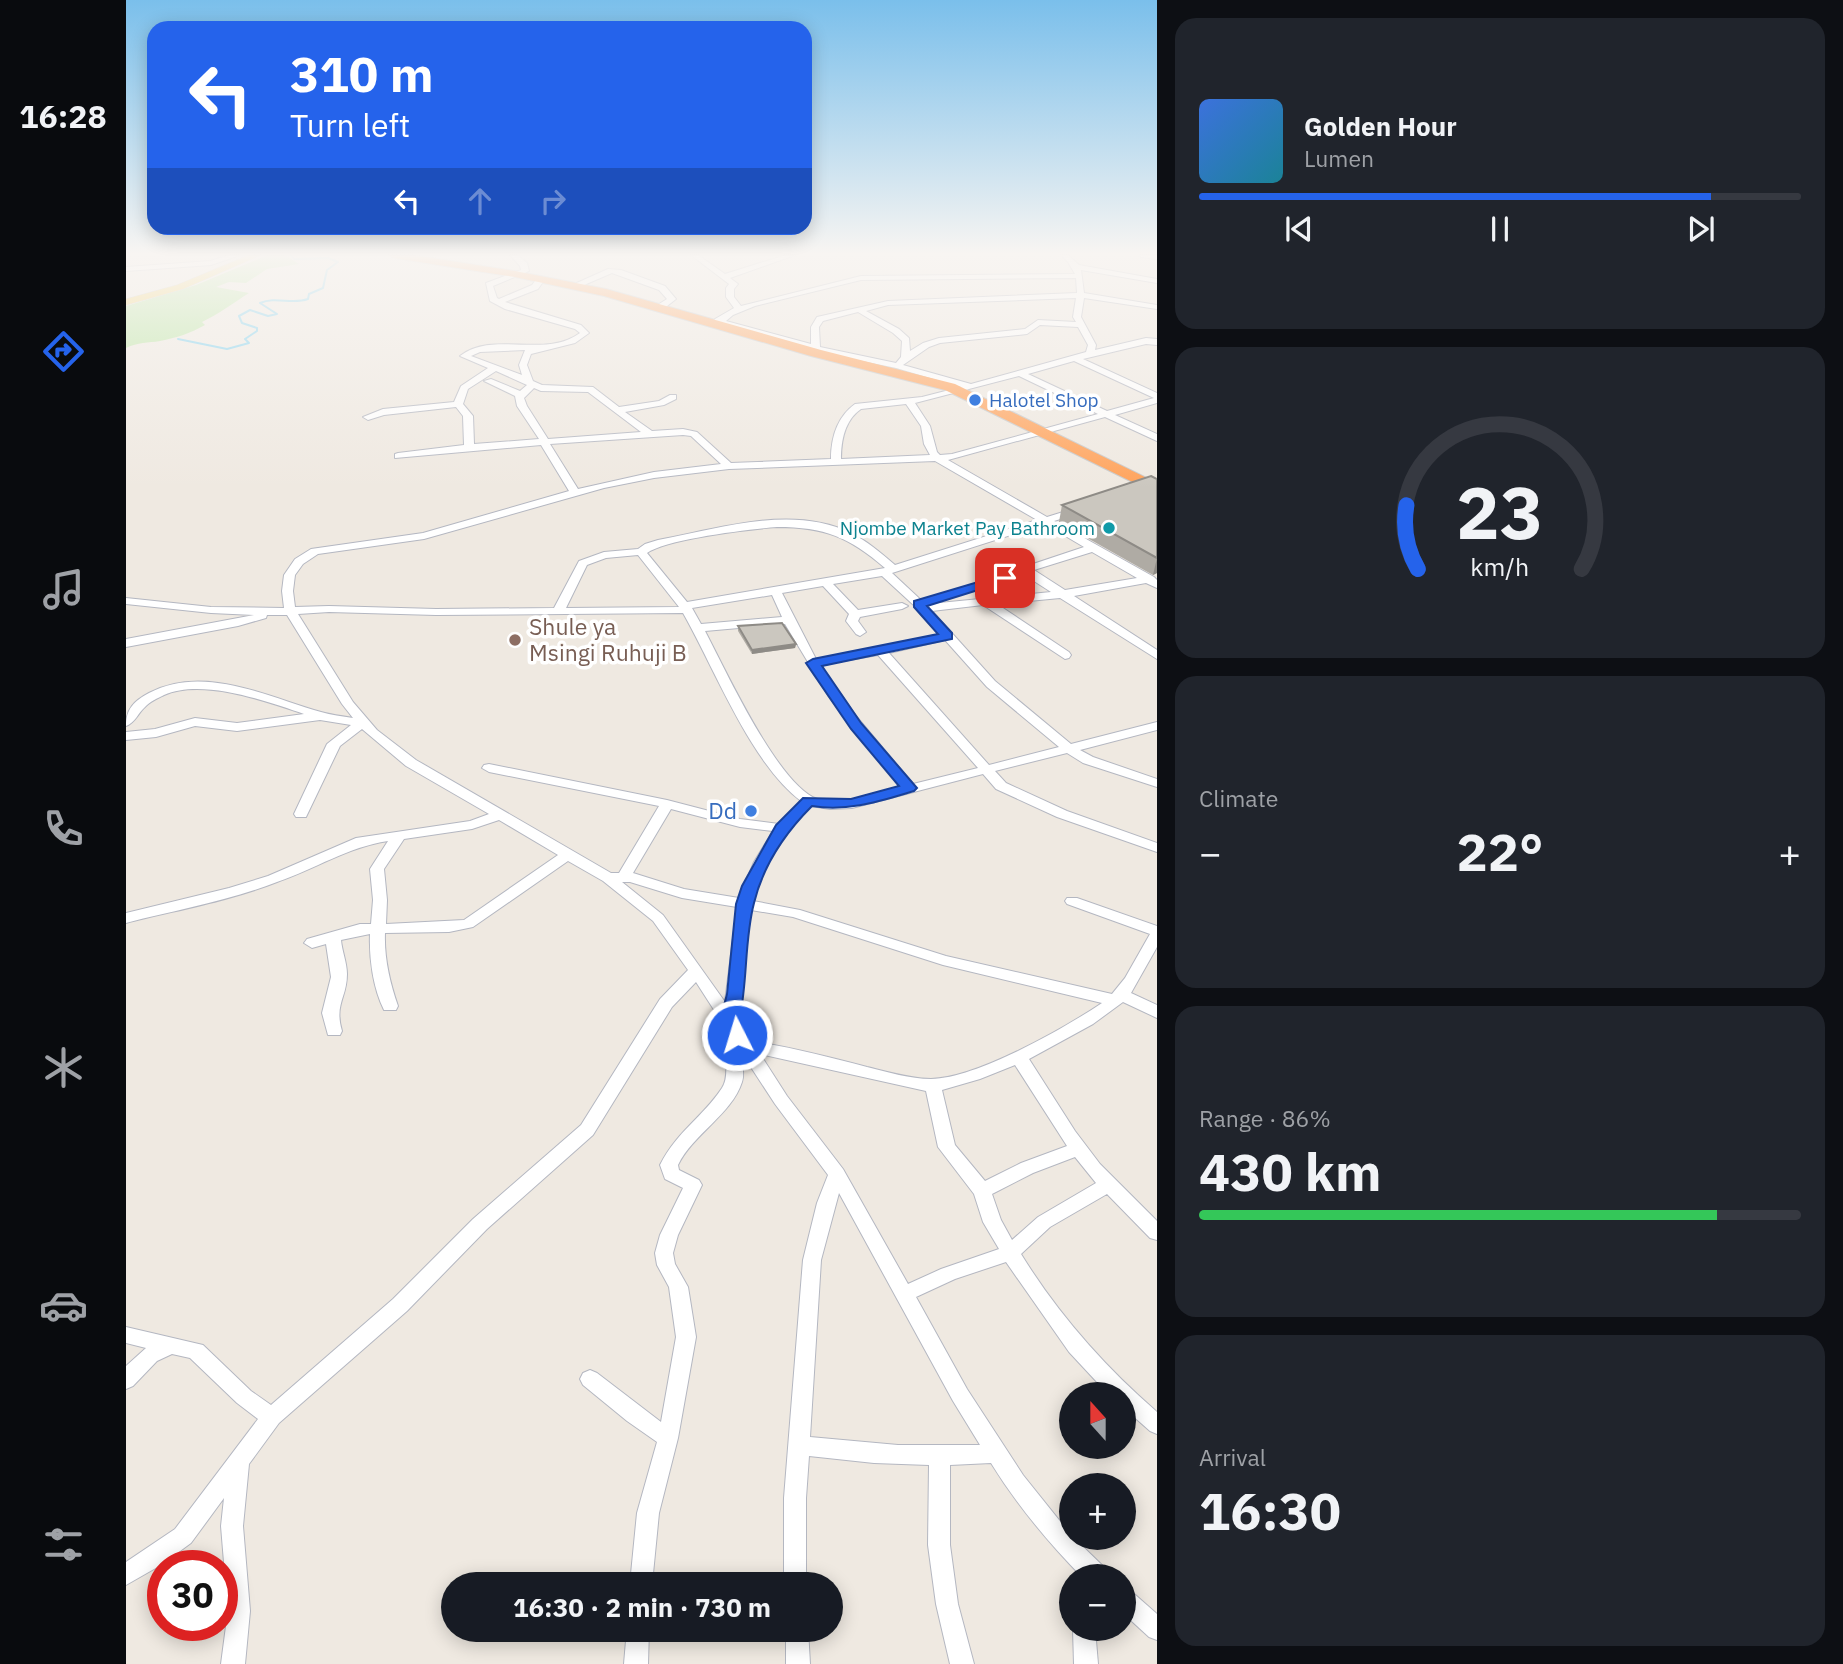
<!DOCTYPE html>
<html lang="en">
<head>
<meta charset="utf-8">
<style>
	:root { --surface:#171b24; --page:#20242c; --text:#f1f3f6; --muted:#9ea1a6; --line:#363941; --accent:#2563eb }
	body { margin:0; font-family:"IBM Plex Sans",sans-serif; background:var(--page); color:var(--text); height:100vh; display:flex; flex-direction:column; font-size:26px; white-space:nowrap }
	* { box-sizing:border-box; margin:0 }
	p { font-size:23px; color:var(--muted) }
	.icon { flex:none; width:38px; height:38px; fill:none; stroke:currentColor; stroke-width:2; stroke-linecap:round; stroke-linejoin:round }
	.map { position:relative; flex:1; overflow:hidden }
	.details { display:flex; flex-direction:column; gap:18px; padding:18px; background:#0d0f14; width:686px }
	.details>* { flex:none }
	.guide { position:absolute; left:21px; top:21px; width:665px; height:214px; border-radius:21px; box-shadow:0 4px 18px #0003; background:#2563eb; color:#fff; overflow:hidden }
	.needle { width:46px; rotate:339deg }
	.tools { position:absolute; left:933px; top:1382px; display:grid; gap:14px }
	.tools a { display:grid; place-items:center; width:77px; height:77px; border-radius:50%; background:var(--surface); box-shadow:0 4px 18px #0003; font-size:35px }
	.speed { position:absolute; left:21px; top:1550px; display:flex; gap:14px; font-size:35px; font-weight:700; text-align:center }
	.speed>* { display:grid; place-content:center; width:91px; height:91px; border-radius:50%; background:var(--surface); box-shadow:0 4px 18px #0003; line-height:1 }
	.speed .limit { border:10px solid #d22; background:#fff; color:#111 }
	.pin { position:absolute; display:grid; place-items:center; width:60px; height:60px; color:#fff; margin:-30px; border-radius:14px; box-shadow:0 4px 10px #0006 }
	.me { position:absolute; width:77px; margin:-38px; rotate:355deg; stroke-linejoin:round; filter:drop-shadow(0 0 5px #0008) }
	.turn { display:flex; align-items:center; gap:24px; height:147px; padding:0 28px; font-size:32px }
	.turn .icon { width:91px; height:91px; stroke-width:2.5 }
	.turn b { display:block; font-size:49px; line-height:60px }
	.lanes { display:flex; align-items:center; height:66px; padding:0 28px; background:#0003; justify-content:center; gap:35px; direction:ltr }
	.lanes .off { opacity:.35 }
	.big { font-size:52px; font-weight:800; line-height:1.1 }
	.details .tile { flex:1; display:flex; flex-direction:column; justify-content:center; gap:10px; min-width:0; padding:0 24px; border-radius:21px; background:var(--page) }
	.details .dial { align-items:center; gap:0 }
	.dial svg { height:182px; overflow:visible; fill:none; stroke:var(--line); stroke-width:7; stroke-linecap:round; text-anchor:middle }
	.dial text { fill:var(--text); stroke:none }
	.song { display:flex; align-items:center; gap:21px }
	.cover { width:84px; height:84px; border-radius:10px; background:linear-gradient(135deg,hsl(220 70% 55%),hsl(190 70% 35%)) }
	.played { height:7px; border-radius:4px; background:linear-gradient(90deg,var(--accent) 85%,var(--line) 85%) }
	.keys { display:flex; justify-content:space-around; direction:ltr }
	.heat { display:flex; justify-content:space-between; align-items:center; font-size:38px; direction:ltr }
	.charge { height:10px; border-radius:5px; background:linear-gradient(90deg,#34c759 86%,var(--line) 0) }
	.trip { position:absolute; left:315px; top:1572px; width:402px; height:70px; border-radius:35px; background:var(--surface); box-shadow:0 4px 18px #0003; font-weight:800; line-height:70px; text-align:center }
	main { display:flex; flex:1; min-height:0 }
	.menu { display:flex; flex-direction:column; width:126px; justify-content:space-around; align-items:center; background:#090b0e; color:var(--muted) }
	.menu .icon { width:49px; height:49px }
	.menu .on { color:var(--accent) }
	.menu b { font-size:32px; color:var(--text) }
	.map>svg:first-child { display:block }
	.green { fill:#b6e59e }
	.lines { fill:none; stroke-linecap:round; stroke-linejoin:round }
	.stream { stroke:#75cff0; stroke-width:2 }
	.minor-casing { stroke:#b4b7c1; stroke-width:2 }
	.major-casing { stroke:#c9c9c9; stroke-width:1 }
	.highway-casing { stroke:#c9c9c9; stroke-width:2 }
	.minor { fill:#fff; fill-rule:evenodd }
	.major { fill:#f2d163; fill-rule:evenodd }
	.highway { fill:#ffa35c; fill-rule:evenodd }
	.wall { fill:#afaba4 }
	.shaded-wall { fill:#8e8b86 }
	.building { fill:#cbc7bf; stroke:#8e8b86; stroke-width:2 }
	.route { fill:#2563eb; stroke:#184099; stroke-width:2 }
	.shop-dot { fill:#3f7fe0; stroke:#fff; stroke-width:2.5 }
	.culture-dot { fill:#0f9aa8; stroke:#fff; stroke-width:2.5 }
	.education-dot { fill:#8d6e63; stroke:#fff; stroke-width:2.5 }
	.labels { text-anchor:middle; stroke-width:7; stroke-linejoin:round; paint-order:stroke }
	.far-shop-label { font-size:19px; fill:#366cbe; stroke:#fff; text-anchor:start }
	.far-culture-label { font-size:19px; fill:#0d838f; stroke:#fff; text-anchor:end }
	.education-label { font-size:23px; fill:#785e54; stroke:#fff; text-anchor:start }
	.shop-label { font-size:23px; fill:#366cbe; stroke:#fff; text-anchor:end }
</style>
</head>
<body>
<main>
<nav class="menu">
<b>16:28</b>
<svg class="icon on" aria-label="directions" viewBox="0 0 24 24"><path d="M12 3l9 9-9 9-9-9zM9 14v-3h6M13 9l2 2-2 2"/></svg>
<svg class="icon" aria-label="music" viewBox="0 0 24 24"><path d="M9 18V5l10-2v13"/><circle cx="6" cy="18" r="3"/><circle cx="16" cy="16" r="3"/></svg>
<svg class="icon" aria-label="phone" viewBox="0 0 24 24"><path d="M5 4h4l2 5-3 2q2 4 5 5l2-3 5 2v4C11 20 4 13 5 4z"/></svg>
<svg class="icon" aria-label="climate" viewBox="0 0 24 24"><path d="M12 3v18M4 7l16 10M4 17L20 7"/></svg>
<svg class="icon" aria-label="car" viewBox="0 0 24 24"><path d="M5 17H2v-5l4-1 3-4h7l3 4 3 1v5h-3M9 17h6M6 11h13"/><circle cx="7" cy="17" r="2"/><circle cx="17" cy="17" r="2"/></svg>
<svg class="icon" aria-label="filters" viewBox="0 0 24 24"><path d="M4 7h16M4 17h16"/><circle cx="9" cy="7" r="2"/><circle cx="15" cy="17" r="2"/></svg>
</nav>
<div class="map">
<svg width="1031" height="1664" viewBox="0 0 1031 1664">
	<rect width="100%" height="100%" fill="#efe9e1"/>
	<!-- green -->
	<path class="green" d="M142,255H159L173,264L141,269L120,283L103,282L90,287L123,293C107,303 93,314 76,322L79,325C65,333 50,338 34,341C22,343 12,342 0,348V306L70,285Z"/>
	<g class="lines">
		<!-- stream -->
		<path class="stream" d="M52,339L101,349L123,343L119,339L131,331V328L116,323L113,316L124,310L142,316L151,314L134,303C150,296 166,305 182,299L183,294L197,288L201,270L212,262L202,258L168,259L165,255"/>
		<defs>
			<g id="minor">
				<polygon points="104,255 114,255 85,265 0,271 0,267 84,261"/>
				<path d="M384,255H391L401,263L403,271L367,286L371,298L373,299L406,285L412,277H418L419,279L412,289L379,302L455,325L463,333L449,343L405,354L401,365L407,381L416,385L467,387L493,407L533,401L544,395H550V399L538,405L499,412L526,431L557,429L571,432L605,463L705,459C705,438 711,417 729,404L796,397L835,387L770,368L694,352L693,355H687L686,350L595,324L586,327L585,325L589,319L608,308L600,297V288L603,284L565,255H572L599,274L660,255H669L604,278L612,284L608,289V297L615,306L735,276L949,274L942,262L935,255H942L953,265L1031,279V283L955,270L958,293L1031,305V309L958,298L955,317L970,345L969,350L1020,338L1031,339V345L1020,344L957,359L1031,393V403L989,415L1031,434V441L979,417L822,460L921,517L950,508L954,509V513L928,521L1028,577L1031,580V588L1020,583L948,596L1031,650V659L934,598L871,604L943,652L945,655L943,658L939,659L857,605L806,611L869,681L945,744L1031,722V730L954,750L967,757L1031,779V787L957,763L941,753L869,771L880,783L941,811L1031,843V852L931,817L870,789L857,774L726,808L704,809L685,806C657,831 637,865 627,901L674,910L820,956L986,994L999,978L1024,934L941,904L939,901L941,898H951L1031,926V947L1005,993L1031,1005V1018L997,1002L967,1024L903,1059L949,1131L974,1164L1031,1221V1240L1024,1238L981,1194L924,1227L895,1254C932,1314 978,1366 1031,1412V1434L1024,1431L998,1408V1395H983L943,1352L880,1262L829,1279L790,1297L841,1389L897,1475L945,1535V1538H948L980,1569L983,1577H956C922,1542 891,1505 865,1463L824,1465V1545L832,1604L848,1664H824L810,1604L802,1545L803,1465L748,1463L683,1456L680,1498V1584H658V1498L677,1260L691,1203L702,1175L649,1104L617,1055C615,1064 619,1073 616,1082C606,1114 567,1134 552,1165L553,1170L573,1180L576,1185L552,1235L547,1253L549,1264L562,1287L570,1337L552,1438L533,1513L526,1584H504L511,1513L531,1442L501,1421L457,1385L454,1379L457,1373L464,1370L471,1373L535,1422L550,1337L543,1287L531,1265L529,1253L534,1235L557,1188L539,1179L534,1165C551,1131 577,1117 596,1088C606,1073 593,1056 610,1044L570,982L546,1007L467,1135L361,1229L281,1311L153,1423L123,1464L117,1526L124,1611L119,1664H95L102,1611L95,1526L98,1498L65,1543L35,1565L0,1585V1562L49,1529L132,1419L111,1403L64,1358L46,1354L31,1361L7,1386L0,1389V1366L20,1348L0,1343V1327L77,1345L125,1391L145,1405L267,1299L347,1219L455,1125L534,999L562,970L527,921L477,881L442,861L347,927L323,932L259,933C258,958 264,983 272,1006L270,1010H258C247,988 243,958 244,934L215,940C216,951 221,963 221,974C221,998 208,1004 216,1031L214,1035H202L196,1013L205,977L200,944L186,948L178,943L181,939L234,924H245L247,900L244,869L262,841C222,847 189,869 151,882C103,901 50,910 0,923V913L103,888L142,876L230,838L344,821L363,814L280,766L236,729L214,746L180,817H170L168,814L201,744L225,725L194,720L111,731L69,726L30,737L0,740V732L29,729L69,718L111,723L178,714C140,701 76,678 38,695C32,698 23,702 19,707C12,713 9,723 0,726C0,709 8,701 23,693C77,664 142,697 195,712C205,715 216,716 227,718L216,704L161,615H141L140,618L112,626L0,647V639L128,615L85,613L0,604V598L85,607L158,608L156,591L158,575L169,559L185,549L297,533L443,491L415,445L269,458V454L272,453L338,445L337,416L330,407L258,415L242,420L237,417L257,409L328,402L335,386L362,368L334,356C367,330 419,359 454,333L449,329L379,309L364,301L360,283L395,270L394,266ZM950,278L951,293L762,301L691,317L685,327V344L600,321L607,315L629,306L735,280ZM950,298L947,317L950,322L912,320L899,329L813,338L797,343L784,351L783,338L773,329L740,311L762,305ZM732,312L767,333L776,341L775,357L770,363L694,347L693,327L697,321ZM914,325L952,327L962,345L960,352L845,384L777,365L803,347L814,343L901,334ZM399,350L393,365L396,375L345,356L354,352ZM948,361L1028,398L981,411L902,374ZM370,371L401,385L394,391L365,379L358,381L389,396L391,406L413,439L348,444L347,416L337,404L342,389ZM893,376L972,414L826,454L814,455L811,452L804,426L789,403ZM408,388L415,391L462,392L515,432L422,439L401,406L398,398ZM780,404L795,426L798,444L804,455L715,459C715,440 719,420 735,409ZM557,435L565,436L595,464L528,472L452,489L424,444ZM809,461L911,520L769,565C755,553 741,541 725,533C666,504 593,529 532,540L519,544L512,549L478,552L453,561L428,608L310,609L203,606L169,607L167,591L169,575L177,564L192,554L298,539L478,488L528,478L603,469ZM919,524L958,547L796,601L766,573ZM651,527C699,527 723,537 759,568L561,602L521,553C540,539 625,529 651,527ZM966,552L1011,578L939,590L908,570ZM512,555L553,607L440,608L461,565L480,558ZM897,574L925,592L803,604L805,603ZM756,576L793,610L814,634L739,651L690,659L656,593L697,586L723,614L720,621L730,634L734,636L740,632L732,621L734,617L776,609L782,606L776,603L732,610L707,584ZM646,595L656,617L575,624L566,608ZM203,612L310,615L557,613C588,667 625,764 675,801L653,824L614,819L541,800L363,764L358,765L356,768L363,772L533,806L493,873H485L290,760L251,730L227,702L172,614ZM659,624L703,697L775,787C751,794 716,809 691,799C652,785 599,669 579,631ZM819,640L861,687L933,747L863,765L763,653ZM752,655L852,768L787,784L730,716L694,665ZM545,809L614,827L647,831L628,862L613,898L558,889L507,873ZM373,820L432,855L338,920L260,924L261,900L258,869L278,839L346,829ZM496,882H504L556,898L611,907L599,1002L537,915ZM625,910L667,917L817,965L976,1003C937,1029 851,1078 805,1079C784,1079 762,1072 741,1067C703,1057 664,1047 625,1041L611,1020ZM634,1054L800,1091L812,1147L848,1194L857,1222L873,1249L815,1269L782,1284L717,1169L661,1096ZM889,1065L941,1146L895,1163L859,1181L829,1145L816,1090L854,1079ZM949,1157L970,1183L912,1217L886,1240L875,1220L866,1194L907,1173ZM713,1193L827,1401L854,1445H772L684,1437L695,1260Z"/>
				<polygon points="1014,255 1031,255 1031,259 1015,257"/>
				<polygon points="482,269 495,270 539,286 550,299 536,310 530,310 530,306 541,299 533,290 486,273 451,288 444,286"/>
				<polygon points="998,1589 1006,1592 1031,1614 1031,1640 1023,1637 998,1614"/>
				<polygon points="501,1629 523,1629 522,1664 498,1664"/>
				<polygon points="660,1629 682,1629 684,1664 660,1664"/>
				<polygon points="947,1629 969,1629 972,1664 948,1664"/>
			</g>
			<polygon id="major" points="123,255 135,255 57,289 0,305 0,299 51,285"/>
			<polygon id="highway" points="263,255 287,255 389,271 480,289 695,350 829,384 1031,483 1031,494 819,390 685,356 478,296 389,277 268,258"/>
		</defs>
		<!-- minor casing -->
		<use href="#minor" class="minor-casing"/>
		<!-- major casing -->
		<use href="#major" class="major-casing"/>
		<!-- highway casing -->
		<use href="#highway" class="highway-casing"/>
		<!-- minor -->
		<use href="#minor" class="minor"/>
		<!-- major -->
		<use href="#major" class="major"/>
		<!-- highway -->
		<use href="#highway" class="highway"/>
	</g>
	<!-- wall -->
	<g class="wall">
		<polygon points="1031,479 1031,573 1027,575 933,522 936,505"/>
		<polygon points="612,626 670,644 669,648 626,654 612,631"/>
	</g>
	<!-- shaded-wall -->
	<g class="shaded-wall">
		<polygon points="1031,558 1031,573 1027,575"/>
		<polygon points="670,644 669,648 626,654 626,650"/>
	</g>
	<!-- building -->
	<g class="building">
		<polygon points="1025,476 1031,479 1031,558 936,505"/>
		<polygon points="656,623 670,644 626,650 612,626"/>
	</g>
	<!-- sky -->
	<linearGradient id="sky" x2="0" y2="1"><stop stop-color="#7abfeb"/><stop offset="0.52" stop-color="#f8f5f2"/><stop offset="1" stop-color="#f8f5f2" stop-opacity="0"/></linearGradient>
	<rect width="1031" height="488" fill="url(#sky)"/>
	<!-- route -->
	<path class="route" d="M879,574L884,575V580L801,606L826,633V639L696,666L735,723L791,788L788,791C754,801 722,812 686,806C660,832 637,866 628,903C618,941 622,982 613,1021L620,1035L617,1040H604L594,1021L601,994L610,904L616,886L650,825L677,798L725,799L773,786L725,729L680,663L687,659L812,634L788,607V601Z"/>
	<!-- markers -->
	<g class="shop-dot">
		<circle cx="849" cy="400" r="7"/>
		<circle cx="625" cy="811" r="7"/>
	</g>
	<circle class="culture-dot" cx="983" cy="528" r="7"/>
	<circle class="education-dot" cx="389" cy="640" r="7"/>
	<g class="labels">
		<!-- far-shop labels -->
		<g class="far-shop-label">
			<text x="863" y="407">Halotel Shop</text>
		</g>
		<!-- far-culture labels -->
		<g class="far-culture-label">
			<text x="969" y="535">Njombe Market Pay Bathroom</text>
		</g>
		<!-- education labels -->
		<g class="education-label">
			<text x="403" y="635">Shule ya<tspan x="403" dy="26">Msingi Ruhuji B</tspan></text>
		</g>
		<!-- shop labels -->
		<g class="shop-label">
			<text x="611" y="819">Dd</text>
		</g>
	</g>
</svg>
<div class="tools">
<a><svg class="needle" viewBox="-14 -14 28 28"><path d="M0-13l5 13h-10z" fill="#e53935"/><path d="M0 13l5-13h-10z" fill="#9ea1a6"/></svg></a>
<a>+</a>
<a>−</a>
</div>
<div class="speed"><div class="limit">30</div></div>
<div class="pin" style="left:879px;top:578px;background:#d93025"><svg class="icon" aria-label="arrive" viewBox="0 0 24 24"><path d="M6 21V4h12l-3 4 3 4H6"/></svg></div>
<svg class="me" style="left:611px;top:1035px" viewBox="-20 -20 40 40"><circle r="17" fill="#2563eb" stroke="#fff" stroke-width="3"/><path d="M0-11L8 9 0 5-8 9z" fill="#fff"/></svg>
<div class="trip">16:30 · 2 min · 730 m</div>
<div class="guide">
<div class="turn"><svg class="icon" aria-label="left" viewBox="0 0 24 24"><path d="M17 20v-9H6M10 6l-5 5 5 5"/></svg><div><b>310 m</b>Turn left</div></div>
<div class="lanes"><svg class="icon" aria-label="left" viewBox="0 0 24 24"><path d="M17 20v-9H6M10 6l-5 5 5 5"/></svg><svg class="icon off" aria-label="ahead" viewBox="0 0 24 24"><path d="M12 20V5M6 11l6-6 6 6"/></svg><svg class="icon off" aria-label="right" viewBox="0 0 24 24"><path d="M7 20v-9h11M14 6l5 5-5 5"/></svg></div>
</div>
</div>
<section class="details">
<div class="tile">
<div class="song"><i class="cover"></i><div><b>Golden Hour</b><p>Lumen</p></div></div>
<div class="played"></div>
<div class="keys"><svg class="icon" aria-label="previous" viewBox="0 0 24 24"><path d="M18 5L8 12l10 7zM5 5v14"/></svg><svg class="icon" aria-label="pause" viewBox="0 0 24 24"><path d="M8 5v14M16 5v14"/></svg><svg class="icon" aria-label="next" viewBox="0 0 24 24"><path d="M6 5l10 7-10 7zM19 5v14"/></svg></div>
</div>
<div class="tile dial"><svg viewBox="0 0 100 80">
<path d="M14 69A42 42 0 1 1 86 69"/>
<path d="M14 69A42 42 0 0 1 9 41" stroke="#2563eb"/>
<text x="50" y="56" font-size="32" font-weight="700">23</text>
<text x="50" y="72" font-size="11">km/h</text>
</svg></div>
<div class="tile"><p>Climate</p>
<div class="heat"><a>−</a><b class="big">22°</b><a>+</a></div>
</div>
<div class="tile"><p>Range · 86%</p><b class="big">430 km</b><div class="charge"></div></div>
<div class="tile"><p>Arrival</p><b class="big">16:30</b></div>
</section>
</main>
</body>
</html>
